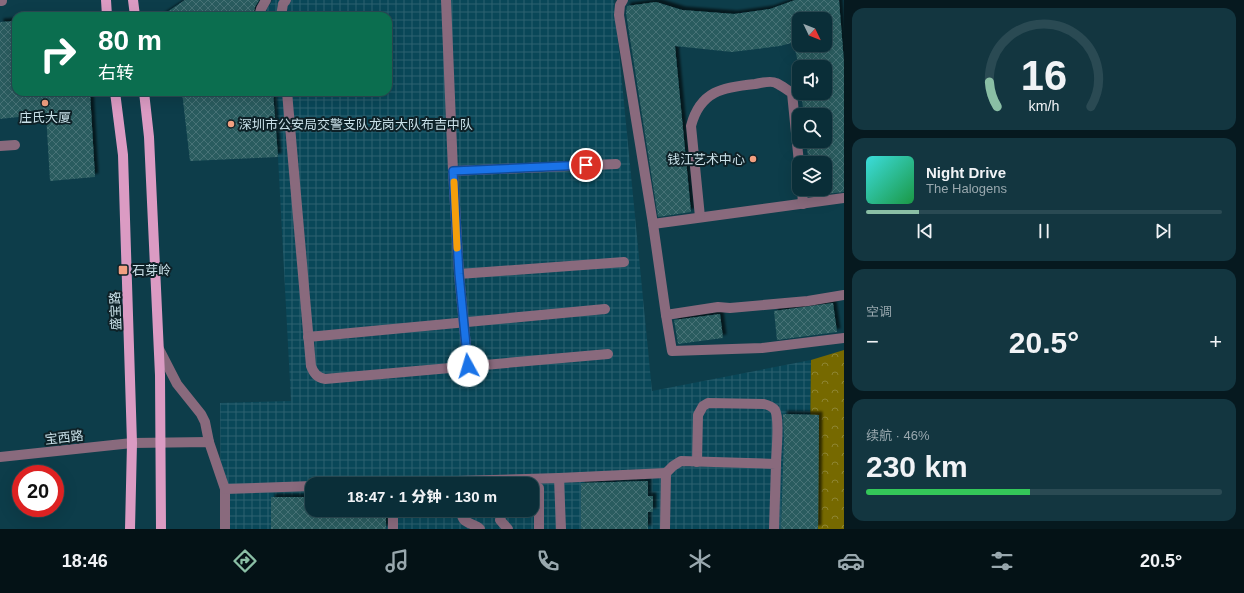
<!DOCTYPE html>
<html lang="zh">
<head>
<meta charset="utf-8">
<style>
	:root { --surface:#0a2e38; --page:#133640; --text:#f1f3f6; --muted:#99a8ae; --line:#2a4a53; --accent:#8abfa5 }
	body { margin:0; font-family:Helvetica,"Noto Sans SC",sans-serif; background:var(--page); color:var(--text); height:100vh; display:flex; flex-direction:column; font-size:15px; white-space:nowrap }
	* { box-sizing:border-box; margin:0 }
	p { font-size:13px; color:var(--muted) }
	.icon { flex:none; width:22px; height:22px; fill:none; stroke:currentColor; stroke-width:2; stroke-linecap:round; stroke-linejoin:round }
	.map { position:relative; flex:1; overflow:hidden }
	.drawer { display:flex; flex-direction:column; gap:8px; padding:8px; background:#06191f; width:400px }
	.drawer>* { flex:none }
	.guide { position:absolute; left:12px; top:12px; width:380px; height:84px; border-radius:12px; box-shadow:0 4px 16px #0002,0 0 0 1px var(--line); background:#0b6e4f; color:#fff; overflow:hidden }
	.needle { width:26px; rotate:133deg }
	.controls { position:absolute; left:792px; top:12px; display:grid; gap:8px }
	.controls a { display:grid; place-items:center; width:40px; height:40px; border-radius:8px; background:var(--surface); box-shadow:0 4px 16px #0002,0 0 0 1px var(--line); font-size:20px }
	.speed { position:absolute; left:12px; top:465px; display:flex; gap:8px; font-size:20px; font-weight:700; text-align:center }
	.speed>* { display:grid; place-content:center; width:52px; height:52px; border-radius:50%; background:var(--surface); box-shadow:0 4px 16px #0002,0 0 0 1px var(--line); line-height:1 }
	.speed .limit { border:6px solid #d22; background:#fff; color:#111 }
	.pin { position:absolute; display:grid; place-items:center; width:34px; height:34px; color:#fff; margin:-17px; border:2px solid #fff; border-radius:50%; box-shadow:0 1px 4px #0007 }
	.me { position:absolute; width:44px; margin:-22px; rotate:354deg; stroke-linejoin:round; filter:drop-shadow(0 0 3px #0008) }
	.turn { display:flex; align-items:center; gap:14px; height:84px; padding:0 20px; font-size:18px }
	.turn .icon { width:52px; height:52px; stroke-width:2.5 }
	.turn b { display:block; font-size:28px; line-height:34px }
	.big { font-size:30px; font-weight:800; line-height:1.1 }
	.drawer .tile { flex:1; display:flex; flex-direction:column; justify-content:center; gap:6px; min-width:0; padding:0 14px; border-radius:12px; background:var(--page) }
	.drawer .dial { align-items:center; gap:0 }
	.dial svg { height:104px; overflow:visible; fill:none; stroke:var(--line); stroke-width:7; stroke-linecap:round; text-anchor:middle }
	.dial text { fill:var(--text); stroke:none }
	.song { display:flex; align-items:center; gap:12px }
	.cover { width:48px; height:48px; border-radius:6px; background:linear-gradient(135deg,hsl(180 70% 55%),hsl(140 70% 35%)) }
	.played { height:4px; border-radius:2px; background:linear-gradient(90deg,var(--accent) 15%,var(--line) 15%) }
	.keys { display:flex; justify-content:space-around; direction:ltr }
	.heat { display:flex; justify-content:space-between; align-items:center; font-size:22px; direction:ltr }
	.charge { height:6px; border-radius:3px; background:linear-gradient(90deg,#34c759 46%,var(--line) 0) }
	.trip { position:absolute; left:305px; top:477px; width:234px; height:40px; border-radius:12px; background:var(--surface); box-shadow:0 4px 16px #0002,0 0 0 1px var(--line); font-weight:800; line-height:40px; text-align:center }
	.tab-bar { display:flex; height:64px; justify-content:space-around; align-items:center; background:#041216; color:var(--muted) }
	.tab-bar .icon { width:28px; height:28px }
	.tab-bar .selected { color:var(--accent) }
	.tab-bar b { font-size:18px; color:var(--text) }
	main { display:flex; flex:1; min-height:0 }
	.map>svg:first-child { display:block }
	.industrial { fill:url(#industrial-grid); fill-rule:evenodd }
	.forest { fill:url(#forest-crowns) }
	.building { fill:url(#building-cross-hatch); filter:url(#shadow) }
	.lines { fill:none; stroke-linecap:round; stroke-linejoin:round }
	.minor { stroke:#896a7d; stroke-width:10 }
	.major { stroke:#db9bc3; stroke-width:10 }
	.route-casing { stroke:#114b97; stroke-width:10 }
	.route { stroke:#1a73e8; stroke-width:7 }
	.slow { stroke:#f59e0b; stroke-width:7 }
	.poi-dot { fill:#f2a081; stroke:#0e2127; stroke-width:1.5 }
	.labels { text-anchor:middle; stroke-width:4; stroke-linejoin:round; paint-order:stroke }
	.poi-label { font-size:13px; fill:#c9e0e8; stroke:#0e2127; text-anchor:start }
	.street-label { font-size:13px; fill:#c9e0e8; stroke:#0e2127 }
</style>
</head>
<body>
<main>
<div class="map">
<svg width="844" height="529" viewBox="0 0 844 529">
	<defs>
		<pattern id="industrial-grid" width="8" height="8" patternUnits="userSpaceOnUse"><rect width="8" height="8" fill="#094758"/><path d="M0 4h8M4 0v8" fill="none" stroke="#2c6170"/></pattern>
		<pattern id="forest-crowns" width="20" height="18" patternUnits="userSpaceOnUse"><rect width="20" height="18" fill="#766900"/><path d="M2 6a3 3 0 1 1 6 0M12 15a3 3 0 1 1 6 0" fill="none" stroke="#8e8532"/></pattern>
		<pattern id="building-cross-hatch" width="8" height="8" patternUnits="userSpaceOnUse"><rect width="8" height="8" fill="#295b5f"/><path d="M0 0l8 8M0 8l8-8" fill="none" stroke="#477276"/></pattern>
		<filter id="shadow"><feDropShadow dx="3.5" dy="-3.5" stdDeviation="1" flood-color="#0009"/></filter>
	</defs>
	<rect width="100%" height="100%" fill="#0d3d4a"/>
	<!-- industrial -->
	<path class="industrial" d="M273,0H614L652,391L811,360L809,529H221L220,403L291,401L278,157L273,92H388V16H267L266,10ZM312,484H532V510H312Z"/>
	<!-- forest -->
	<polygon class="forest" points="844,350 844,529 809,529 811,360"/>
	<!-- building -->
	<g class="building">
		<polygon points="185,0 259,0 255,7 253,16 161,16"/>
		<polygon points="795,0 839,0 844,63 844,192 825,194 825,163 809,163 806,141 825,141 825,115 804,115 801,93 825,93 825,67 799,67 794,45 825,45 825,19 799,19 799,41 780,46 732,52 675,46 691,212 658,217 626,13 627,6 656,2 682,10 734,14 770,9"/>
		<polygon points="16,21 16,92 90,92 95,177 50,181 46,114 0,119 0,22"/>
		<polygon points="182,92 273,92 278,157 190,161"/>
		<polygon points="833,303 837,332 777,340 774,311"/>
		<polygon points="720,314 723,338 678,344 674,320"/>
		<polygon points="783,414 819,415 818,529 781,529 784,437"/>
		<polygon points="648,481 648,496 653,496 653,512 648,512 648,529 581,529 581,483"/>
		<polygon points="271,497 312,497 312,510 386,510 386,529 271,529"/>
	</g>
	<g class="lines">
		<!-- minor -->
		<g class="minor">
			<polyline points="446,0 453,171 459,274 468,366"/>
			<polyline points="623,0 620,5 619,15 653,224 844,198"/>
			<polyline points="0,1 2,1"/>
			<polyline points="259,16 261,9 266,0"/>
			<polyline points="281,16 283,4 286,0"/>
			<path d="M287,92L311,366C314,374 317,377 325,379L608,354"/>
			<polyline points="0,146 15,145"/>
			<polyline points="453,171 616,164"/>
			<polyline points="802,189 803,204"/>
			<path d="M700,217L691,126C700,91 723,87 755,84C761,83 771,80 776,83C781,85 787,90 792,93L799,163"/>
			<polyline points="653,224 666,315 718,307 730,308 808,301 844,295"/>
			<polyline points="459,274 624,262"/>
			<polyline points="666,315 672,351 762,348 844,338"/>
			<polyline points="308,337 605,309"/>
			<polyline points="159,349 177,384 201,414 205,422 209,442"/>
			<polyline points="0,457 132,443 209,442 225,489 225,529"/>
			<path d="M697,462L698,415L703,406L708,403L764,404C768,405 772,406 775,410C780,420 776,453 776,464"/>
			<polyline points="666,473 673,466 681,461 776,464 774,529"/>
			<polyline points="559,478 666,473 665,529"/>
			<polyline points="352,484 559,478 561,529"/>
			<polyline points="532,488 539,488 539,529"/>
			<polyline points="225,489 312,486"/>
			<polyline points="393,510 393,529"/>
			<path d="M462,510C460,525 473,522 480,529"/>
			<polyline points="503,510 500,520 508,529"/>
		</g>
		<!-- major -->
		<g class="major">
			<polyline points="106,0 107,16"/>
			<polyline points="133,0 135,16"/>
			<polyline points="115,92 123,155 132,443 130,529"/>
			<polyline points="144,92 149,137 160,375 161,529"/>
		</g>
	</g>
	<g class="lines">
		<defs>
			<polyline id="route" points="468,366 459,274 453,171 586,165"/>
		</defs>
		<!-- route casing -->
		<use href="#route" class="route-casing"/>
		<!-- route -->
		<use href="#route" class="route"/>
		<!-- slow -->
		<polyline class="slow" points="454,182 457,248"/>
	</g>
	<!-- markers -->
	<g class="poi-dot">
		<circle cx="45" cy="103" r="4"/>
		<circle cx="231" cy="124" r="4"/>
		<circle cx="753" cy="159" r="4"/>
		<rect x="118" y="265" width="10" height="10" rx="2"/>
	</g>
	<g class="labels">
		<!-- poi labels -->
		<g class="poi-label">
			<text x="45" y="122" text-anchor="middle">庄氏大厦</text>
			<text x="239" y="129">深圳市公安局交警支队龙岗大队布吉中队</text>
			<text x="745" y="164" text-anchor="end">钱江艺术中心</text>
			<text x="132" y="275">石芽岭</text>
		</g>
		<!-- street labels -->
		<g class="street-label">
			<text transform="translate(115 311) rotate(-92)" y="5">盛宝路</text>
			<text transform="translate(64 437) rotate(-6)" y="5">宝西路</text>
		</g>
	</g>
</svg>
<div class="controls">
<a><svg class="needle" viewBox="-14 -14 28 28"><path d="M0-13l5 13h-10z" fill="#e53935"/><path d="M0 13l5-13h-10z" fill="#99a8ae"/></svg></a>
<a><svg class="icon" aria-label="sound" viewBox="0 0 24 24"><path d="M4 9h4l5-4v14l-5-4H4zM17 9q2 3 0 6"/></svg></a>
<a><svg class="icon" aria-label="search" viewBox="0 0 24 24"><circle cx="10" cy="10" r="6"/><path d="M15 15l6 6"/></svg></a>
<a><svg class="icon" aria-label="layers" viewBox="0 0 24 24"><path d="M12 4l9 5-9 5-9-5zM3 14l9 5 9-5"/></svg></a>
</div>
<div class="speed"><div class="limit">20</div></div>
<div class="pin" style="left:586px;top:165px;background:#d93025"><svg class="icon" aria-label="arrive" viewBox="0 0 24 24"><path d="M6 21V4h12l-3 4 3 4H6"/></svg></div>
<svg class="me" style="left:468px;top:366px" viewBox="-20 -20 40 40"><circle r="19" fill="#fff"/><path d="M0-13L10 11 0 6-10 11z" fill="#1a73e8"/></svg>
<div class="trip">18:47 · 1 分钟 · 130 m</div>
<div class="guide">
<div class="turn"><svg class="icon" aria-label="right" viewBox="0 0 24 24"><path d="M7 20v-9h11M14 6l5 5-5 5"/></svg><div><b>80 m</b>右转</div></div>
</div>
</div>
<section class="drawer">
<div class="tile dial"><svg viewBox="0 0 100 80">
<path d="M14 69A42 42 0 1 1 86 69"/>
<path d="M14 69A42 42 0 0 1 8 50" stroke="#8abfa5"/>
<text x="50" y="56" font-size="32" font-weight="700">16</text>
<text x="50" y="72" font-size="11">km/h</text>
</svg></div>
<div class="tile">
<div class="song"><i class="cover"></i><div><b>Night Drive</b><p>The Halogens</p></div></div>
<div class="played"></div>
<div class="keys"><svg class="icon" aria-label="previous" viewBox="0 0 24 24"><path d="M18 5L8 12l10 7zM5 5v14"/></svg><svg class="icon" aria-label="pause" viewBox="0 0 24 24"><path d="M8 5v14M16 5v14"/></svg><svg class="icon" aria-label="next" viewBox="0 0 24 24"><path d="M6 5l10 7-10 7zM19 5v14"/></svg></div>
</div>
<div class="tile"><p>空调</p>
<div class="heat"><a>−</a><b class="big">20.5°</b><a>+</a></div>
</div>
<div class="tile"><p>续航 · 46%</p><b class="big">230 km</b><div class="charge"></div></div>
</section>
</main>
<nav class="tab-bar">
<b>18:46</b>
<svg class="icon selected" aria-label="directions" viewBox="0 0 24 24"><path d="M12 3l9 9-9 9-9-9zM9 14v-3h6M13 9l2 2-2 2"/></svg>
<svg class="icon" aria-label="music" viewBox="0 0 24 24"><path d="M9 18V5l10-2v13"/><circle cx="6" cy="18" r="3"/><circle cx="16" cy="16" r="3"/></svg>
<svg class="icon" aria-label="phone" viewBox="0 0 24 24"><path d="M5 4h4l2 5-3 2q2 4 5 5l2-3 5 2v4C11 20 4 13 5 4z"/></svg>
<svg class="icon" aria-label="climate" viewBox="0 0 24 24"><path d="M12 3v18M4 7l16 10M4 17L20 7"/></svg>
<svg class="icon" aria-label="car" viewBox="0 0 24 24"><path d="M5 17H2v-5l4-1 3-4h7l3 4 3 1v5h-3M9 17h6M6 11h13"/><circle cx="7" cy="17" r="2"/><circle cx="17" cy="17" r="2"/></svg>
<svg class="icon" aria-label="filters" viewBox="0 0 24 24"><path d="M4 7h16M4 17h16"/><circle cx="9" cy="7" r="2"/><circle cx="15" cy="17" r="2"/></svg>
<b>20.5°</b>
</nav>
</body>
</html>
